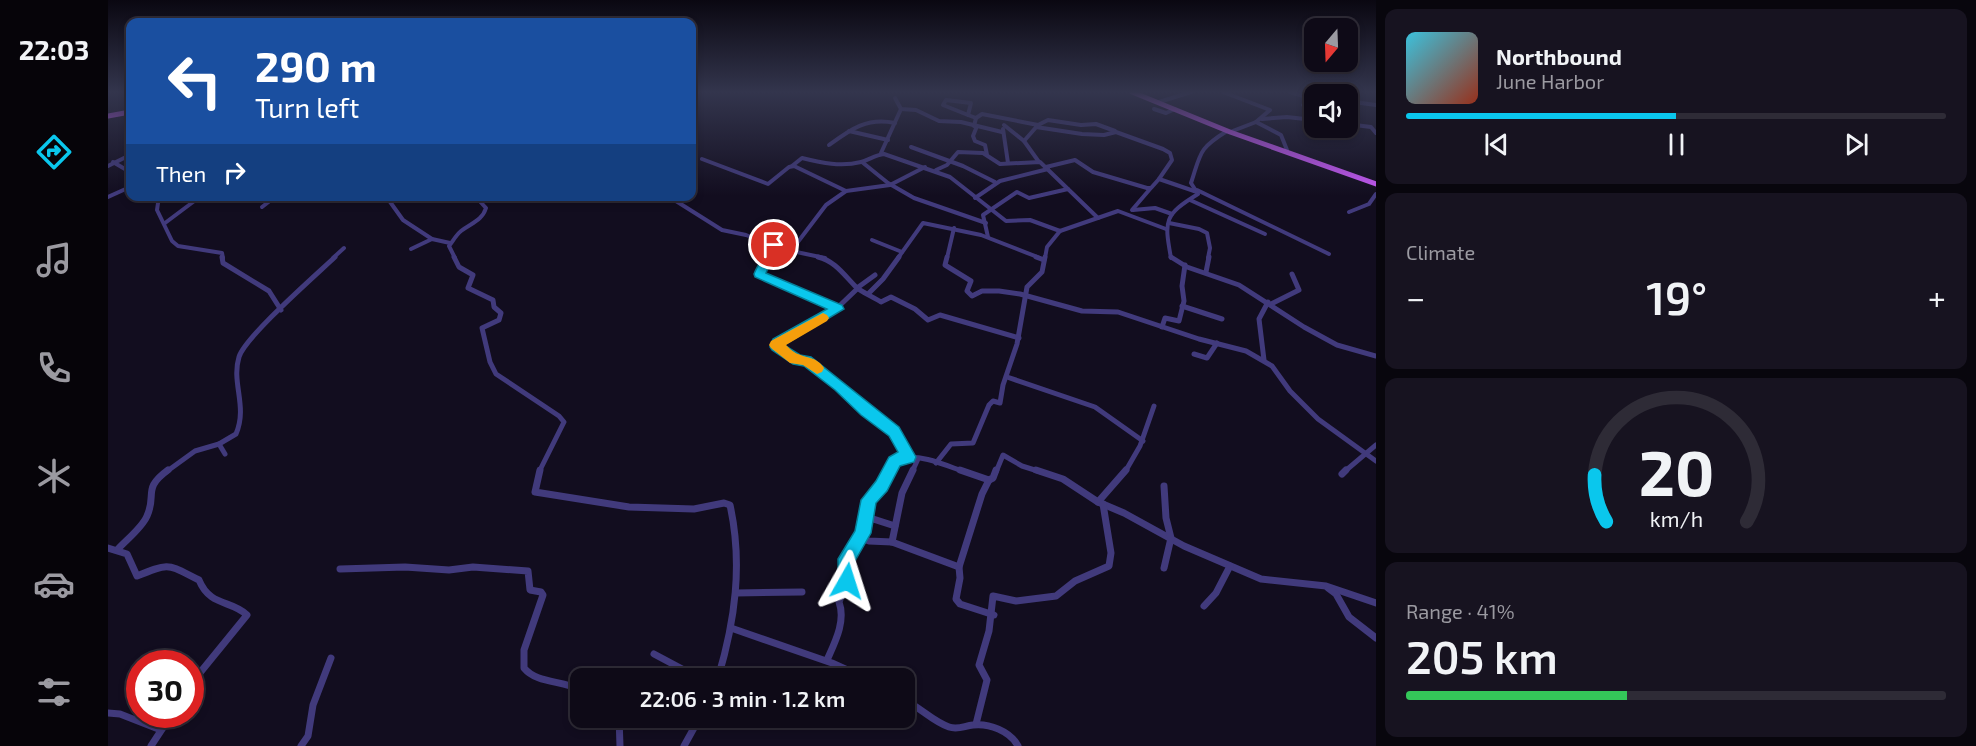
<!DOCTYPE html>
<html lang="en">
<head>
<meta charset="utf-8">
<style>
	:root { --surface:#0e0a17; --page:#171320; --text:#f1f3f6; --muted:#9b9aa1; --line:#2e2b36; --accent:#0ac7ed }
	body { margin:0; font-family:"Exo 2",sans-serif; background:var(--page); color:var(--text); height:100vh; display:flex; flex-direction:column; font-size:22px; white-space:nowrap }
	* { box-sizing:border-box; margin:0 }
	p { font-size:20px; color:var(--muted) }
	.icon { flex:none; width:33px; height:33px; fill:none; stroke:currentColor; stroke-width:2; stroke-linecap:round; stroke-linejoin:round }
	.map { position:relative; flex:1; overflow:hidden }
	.drawer { display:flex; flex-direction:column; gap:9px; padding:9px; background:#08060d; width:600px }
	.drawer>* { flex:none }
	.banner { position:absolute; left:18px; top:18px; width:570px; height:183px; border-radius:12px; box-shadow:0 3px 9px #0003,0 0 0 2px var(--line); background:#1a4fa0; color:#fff; overflow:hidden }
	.needle { width:39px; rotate:199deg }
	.tools { position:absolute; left:1196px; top:18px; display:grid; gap:12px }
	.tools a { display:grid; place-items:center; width:54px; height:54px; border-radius:12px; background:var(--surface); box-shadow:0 3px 9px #0003,0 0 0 2px var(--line); font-size:30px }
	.speed { position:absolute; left:18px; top:650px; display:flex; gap:12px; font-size:30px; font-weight:700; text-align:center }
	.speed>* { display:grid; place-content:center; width:78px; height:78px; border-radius:50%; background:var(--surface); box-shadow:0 3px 9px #0003,0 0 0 2px var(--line); line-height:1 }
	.speed .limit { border:9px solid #d22; background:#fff; color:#111 }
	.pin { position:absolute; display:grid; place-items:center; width:51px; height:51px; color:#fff; margin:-26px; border:3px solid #fff; border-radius:50%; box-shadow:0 2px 6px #0007 }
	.me { position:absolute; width:66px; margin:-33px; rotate:6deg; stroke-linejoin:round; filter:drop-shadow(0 0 4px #0008) }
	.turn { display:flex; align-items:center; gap:21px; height:126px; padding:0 30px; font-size:27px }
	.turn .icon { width:78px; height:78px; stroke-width:2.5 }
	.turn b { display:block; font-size:42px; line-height:51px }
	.then { display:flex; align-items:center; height:57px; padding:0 30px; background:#0003; gap:12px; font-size:22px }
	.big { font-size:45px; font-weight:600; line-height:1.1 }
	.drawer .tile { flex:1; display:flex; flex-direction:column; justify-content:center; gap:9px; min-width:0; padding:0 21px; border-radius:12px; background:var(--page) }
	.drawer .dial { align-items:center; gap:0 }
	.dial svg { height:156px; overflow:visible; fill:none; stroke:var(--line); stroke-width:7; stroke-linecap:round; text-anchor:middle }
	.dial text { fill:var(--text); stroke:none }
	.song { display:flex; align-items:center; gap:18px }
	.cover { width:72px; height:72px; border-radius:9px; background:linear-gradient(135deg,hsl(190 70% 55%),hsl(10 70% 35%)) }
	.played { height:6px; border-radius:3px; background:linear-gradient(90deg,var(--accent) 50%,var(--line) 50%) }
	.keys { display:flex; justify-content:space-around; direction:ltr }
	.heat { display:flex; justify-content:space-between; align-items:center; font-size:33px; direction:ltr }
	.charge { height:9px; border-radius:4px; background:linear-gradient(90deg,#34c759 41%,var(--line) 0) }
	.trip { position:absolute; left:462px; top:668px; width:345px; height:60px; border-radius:12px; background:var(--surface); box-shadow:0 3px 9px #0003,0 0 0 2px var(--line); font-weight:600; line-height:60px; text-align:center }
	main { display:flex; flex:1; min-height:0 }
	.dock { display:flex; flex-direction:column; width:108px; justify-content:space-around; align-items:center; background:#060409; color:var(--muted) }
	.dock .icon { width:42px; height:42px }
	.dock .current { color:var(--accent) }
	.dock b { font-size:27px; color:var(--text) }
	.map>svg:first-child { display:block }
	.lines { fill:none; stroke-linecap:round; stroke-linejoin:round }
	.minor-far2 { stroke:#413a7c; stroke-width:4 }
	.minor-far1 { stroke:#413a7c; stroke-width:5 }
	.minor { stroke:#413a7c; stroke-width:7 }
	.major { stroke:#c859f8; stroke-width:5 }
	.route { fill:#0ac7ed; stroke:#06819a; stroke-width:1.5 }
	.slow { fill:#f59e0b }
</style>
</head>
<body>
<main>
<nav class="dock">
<b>22:03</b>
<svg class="icon current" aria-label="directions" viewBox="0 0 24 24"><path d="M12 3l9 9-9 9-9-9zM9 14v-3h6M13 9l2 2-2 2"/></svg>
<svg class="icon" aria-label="music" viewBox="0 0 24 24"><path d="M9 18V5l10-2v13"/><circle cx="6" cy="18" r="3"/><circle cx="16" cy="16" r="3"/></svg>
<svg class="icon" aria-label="phone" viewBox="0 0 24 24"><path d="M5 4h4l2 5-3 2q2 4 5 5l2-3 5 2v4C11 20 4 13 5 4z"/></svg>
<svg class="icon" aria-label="climate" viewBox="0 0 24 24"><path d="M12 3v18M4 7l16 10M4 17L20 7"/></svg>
<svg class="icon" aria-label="car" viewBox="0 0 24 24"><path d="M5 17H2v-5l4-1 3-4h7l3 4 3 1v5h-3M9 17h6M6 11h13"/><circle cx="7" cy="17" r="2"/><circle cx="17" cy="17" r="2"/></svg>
<svg class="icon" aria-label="filters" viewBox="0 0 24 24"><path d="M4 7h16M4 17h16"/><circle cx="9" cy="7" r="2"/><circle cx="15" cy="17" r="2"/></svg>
</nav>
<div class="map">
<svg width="1268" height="746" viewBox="0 0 1268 746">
	<rect width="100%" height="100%" fill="#120d1f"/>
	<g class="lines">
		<!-- minor-far2 -->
		<g class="minor-far2">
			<polyline points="1115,92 1162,110 1148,122 1122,132"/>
			<polyline points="1182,92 1206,99"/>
			<polyline points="787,98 793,109 808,110 831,121 853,122 894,132"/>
			<polygon points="838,100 863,103 860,115 835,105"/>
			<polyline points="1239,101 1268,105"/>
			<polyline points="1054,104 1051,102 1083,92"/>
			<polyline points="1195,105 1206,103"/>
			<polyline points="1046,109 1058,113 1067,109"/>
			<polyline points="860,115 868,118"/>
			<polyline points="1154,119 1179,117 1206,120"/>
			<polyline points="1148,122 1173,135 1179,150"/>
			<polyline points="1239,124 1263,127 1268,133"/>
			<polyline points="896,125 916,141 931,162"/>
			<polyline points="866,126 868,118 874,114 930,125"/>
			<polyline points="869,126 865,136 867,141 877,145 879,155"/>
			<polyline points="928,127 974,134 996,135 1008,132 1055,149 1062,153 1064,160 1051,179"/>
			<polyline points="895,129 900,163"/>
			<polyline points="741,131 780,140"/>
			<polyline points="916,141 930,125 940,120 973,125 988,124 1007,131"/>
			<path d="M721,145C743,129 759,117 787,123"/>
			<polyline points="803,147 855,166 887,182"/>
			<polyline points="773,153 793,109"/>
			<polyline points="594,159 660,184 681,167 686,166 738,191"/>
			<polyline points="5,162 22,172"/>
			<polyline points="754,162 780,183 806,198 878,223"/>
			<polyline points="0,166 22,155"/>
			<path d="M684,166L694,158C714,163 733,167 753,162C761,160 767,155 776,154L842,177L898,221L922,220L952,231L1010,211L1058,229"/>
			<polyline points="938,167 967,160 985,172 1039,188 1043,188 1051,179 1089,192"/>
			<polyline points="828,170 839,165 850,152 875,153 892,164 932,162 990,218"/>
			<polyline points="1089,190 1221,254"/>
			<polyline points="51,196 49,210 64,241 70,246 114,253 115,258"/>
			<polyline points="275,196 280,199 295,220 324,239"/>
			<polyline points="560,196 614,230 638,235 674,249 717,258"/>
			<polyline points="0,197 22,187"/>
			<polyline points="867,198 892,181 940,169"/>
			<polyline points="1082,200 1157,234"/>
			<polyline points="154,207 163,200 160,196"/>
			<polyline points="1024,210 1042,189"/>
			<polyline points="1025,210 1047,208 1064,214"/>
			<polyline points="1241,212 1261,204 1268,194"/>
			<polyline points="57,223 93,196"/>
			<polyline points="1061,223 1091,229 1099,233 1102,248 1100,258"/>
			<polyline points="880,237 875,215 909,192 921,198 960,189"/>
			<polyline points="764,240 794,252"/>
			<polyline points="303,249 324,239 342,243"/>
			<polyline points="683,251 718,205 738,191 782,185 817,167"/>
			<polyline points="225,258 236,248"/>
			<path d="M347,258L341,246C345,241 348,235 353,231C363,223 374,221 378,208L367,196"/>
			<polyline points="658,258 669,247"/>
			<polyline points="790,258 815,223 873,235 932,258"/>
			<polyline points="839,258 846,228"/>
			<polyline points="937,258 939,247 952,231"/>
			<path d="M1063,258C1056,220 1056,215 1090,194L1083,183C1093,153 1090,149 1119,131"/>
		</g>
		<!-- minor-far1 -->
		<g class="minor-far1">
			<polyline points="114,257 115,263 161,291 173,310"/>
			<polyline points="346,257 351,267 365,275 360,288 385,300 386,307 393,313 391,320 374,328 382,362 388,374 451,416 456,422 431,472"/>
			<polyline points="659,257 653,276 730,309"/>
			<path d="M710,257C727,261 736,275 748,287C750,290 767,298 773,302L783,297L807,309L820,320L832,315L911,338"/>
			<polyline points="839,257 837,265 863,281 859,291 864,296 874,291 891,291 912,294 974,311 1010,312 1091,339 1138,351 1164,366 1182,391 1210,419 1268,461"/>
			<polyline points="928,257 936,260"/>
			<polyline points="1063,257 1079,267 1131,285 1196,327 1229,345 1268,356"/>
			<polyline points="1098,272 1101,257"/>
			<polyline points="749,288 767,275"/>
			<polyline points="749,289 725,312 668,345 687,359 698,360 722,377 758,411 784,429 792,438 800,457"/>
			<polyline points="761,293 775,279 791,257"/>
			<polyline points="1163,304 1191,290 1184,274"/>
			<polyline points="1074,306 1114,319"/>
			<polyline points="1054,327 1057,318 1071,321 1076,301 1074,286 1077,265"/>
			<polyline points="1086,354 1099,358 1109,343"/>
			<polyline points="1156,360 1151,319 1160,302"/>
			<polyline points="899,377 987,407 1035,441"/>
			<polyline points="111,444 117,454"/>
			<polyline points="828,463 843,444 865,443 881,405 885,401 892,403 895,385 909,344 919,287 934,272 937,257"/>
			<path d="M58,472L87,451L111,444L128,434C140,406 123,383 131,357C137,337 208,275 227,257"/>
			<path d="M781,472C784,467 787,459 794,458C814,454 839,466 857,472"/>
			<polyline points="804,472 810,459"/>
			<polyline points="888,472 895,455 914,466 933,472"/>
			<polyline points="1017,472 1032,446 1046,406"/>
			<polyline points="1236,472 1268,445"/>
		</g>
		<!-- minor -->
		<g class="minor">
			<path d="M432,470L427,492L521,507L586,509L616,503L622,505C635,564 627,621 610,678"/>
			<polyline points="852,470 881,480 885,478 888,470"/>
			<polyline points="928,470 955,479 990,502 1016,513 1076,546 1153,579 1218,586 1268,603"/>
			<polyline points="1234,474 1238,470"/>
			<polyline points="881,480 874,494 851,567 852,578 848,599 852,604 886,615"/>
			<polyline points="1056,486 1058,518 1063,538 1056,568"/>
			<polyline points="990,502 1018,470"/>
			<polyline points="759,517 787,526"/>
			<polyline points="752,538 761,541 784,542 851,567"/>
			<polyline points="784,542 794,493 805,470"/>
			<path d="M0,548L19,554L29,576C63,562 59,564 91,580C102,607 124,600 139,615L82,685"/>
			<path d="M10,549C18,540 34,528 39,516C49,494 34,489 60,470"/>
			<path d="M232,569L297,567L341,570L365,567L420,571L422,590L433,592L435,595L416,650V668C429,684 455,680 472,690"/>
			<polyline points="1220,588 1228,594 1241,617 1268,638"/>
			<polyline points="628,593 694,592"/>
			<polyline points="1096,606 1108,593 1122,566"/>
			<polyline points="623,628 724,663 757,678"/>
			<polyline points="546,654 591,678"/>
			<path d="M719,660C727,642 738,621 731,602L739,581L740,556L755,533L761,500L782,470"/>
			<path d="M796,700C812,707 824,721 841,727C850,730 856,726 865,725C881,723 902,731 910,746"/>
			<polyline points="0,713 12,714 53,730"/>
			<polyline points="511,717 512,746"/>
			<polyline points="868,724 879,680 871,665 881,631 885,596 908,601 948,596 967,581 1001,566 1003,553 995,504"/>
			<polyline points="43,746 64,714"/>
			<polyline points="193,746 200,736 205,705 223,658"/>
			<polyline points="576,746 592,717"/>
		</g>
		<!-- major -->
		<g class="major">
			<polyline points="1024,92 1122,132 1268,184"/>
			<polyline points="0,116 22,112"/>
		</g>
	</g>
	<!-- sky -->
	<linearGradient id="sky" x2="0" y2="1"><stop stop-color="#0a0711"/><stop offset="0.47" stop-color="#33354d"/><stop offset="1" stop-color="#33354d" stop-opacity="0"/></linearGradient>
	<rect width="1268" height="196" fill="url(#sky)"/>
	<!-- route -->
	<path class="route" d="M666,241L675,247L666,255L658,273L734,305L736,309L676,345L692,355L703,357L791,427L808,457L806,462L792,466L779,491L768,503L763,533L747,561V581L745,587L739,590L733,587L730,581V559L747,531L753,500L768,481L781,457L790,452L781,436L753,415L727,390L696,366L685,364L664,350L662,347L665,339L719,309L647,277L646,274C650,264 660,250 661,242Z"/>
	<!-- slow -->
	<path class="slow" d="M715,313L719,315L721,318L719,321L678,345C681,348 686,353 690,354C701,359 709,357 716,368L714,372L709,374L695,365L682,363L663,348L661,345L663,341Z"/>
</svg>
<div class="tools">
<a><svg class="needle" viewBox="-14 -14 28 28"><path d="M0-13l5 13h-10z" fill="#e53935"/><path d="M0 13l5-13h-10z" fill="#9b9aa1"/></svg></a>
<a><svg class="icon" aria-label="sound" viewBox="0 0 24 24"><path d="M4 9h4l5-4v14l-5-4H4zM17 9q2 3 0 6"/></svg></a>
</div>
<div class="speed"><div class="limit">30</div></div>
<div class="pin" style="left:666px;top:245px;background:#d93025"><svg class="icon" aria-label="arrive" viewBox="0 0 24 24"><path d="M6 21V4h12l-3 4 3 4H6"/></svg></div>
<svg class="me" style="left:739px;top:581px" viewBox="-20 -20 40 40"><path d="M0-17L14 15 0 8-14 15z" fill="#0ac7ed" stroke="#fff" stroke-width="4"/></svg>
<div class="trip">22:06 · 3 min · 1.2 km</div>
<div class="banner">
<div class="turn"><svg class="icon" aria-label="left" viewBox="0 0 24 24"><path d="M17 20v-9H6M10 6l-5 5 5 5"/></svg><div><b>290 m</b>Turn left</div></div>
<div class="then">Then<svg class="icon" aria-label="right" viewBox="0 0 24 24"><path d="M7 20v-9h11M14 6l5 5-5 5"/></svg></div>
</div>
</div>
<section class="drawer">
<div class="tile">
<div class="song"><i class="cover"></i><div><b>Northbound</b><p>June Harbor</p></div></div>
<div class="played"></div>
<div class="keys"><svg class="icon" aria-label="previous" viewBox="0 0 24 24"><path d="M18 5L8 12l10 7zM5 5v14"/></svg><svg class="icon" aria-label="pause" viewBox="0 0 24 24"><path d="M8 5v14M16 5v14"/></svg><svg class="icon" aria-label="next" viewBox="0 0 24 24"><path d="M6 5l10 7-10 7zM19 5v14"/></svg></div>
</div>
<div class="tile"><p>Climate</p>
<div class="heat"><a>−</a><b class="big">19°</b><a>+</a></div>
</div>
<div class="tile dial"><svg viewBox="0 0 100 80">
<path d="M14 69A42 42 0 1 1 86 69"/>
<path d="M14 69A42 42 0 0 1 8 45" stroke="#0ac7ed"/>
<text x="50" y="56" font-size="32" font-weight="700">20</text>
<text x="50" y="72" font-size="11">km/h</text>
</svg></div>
<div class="tile"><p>Range · 41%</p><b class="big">205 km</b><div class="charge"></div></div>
</section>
</main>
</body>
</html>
